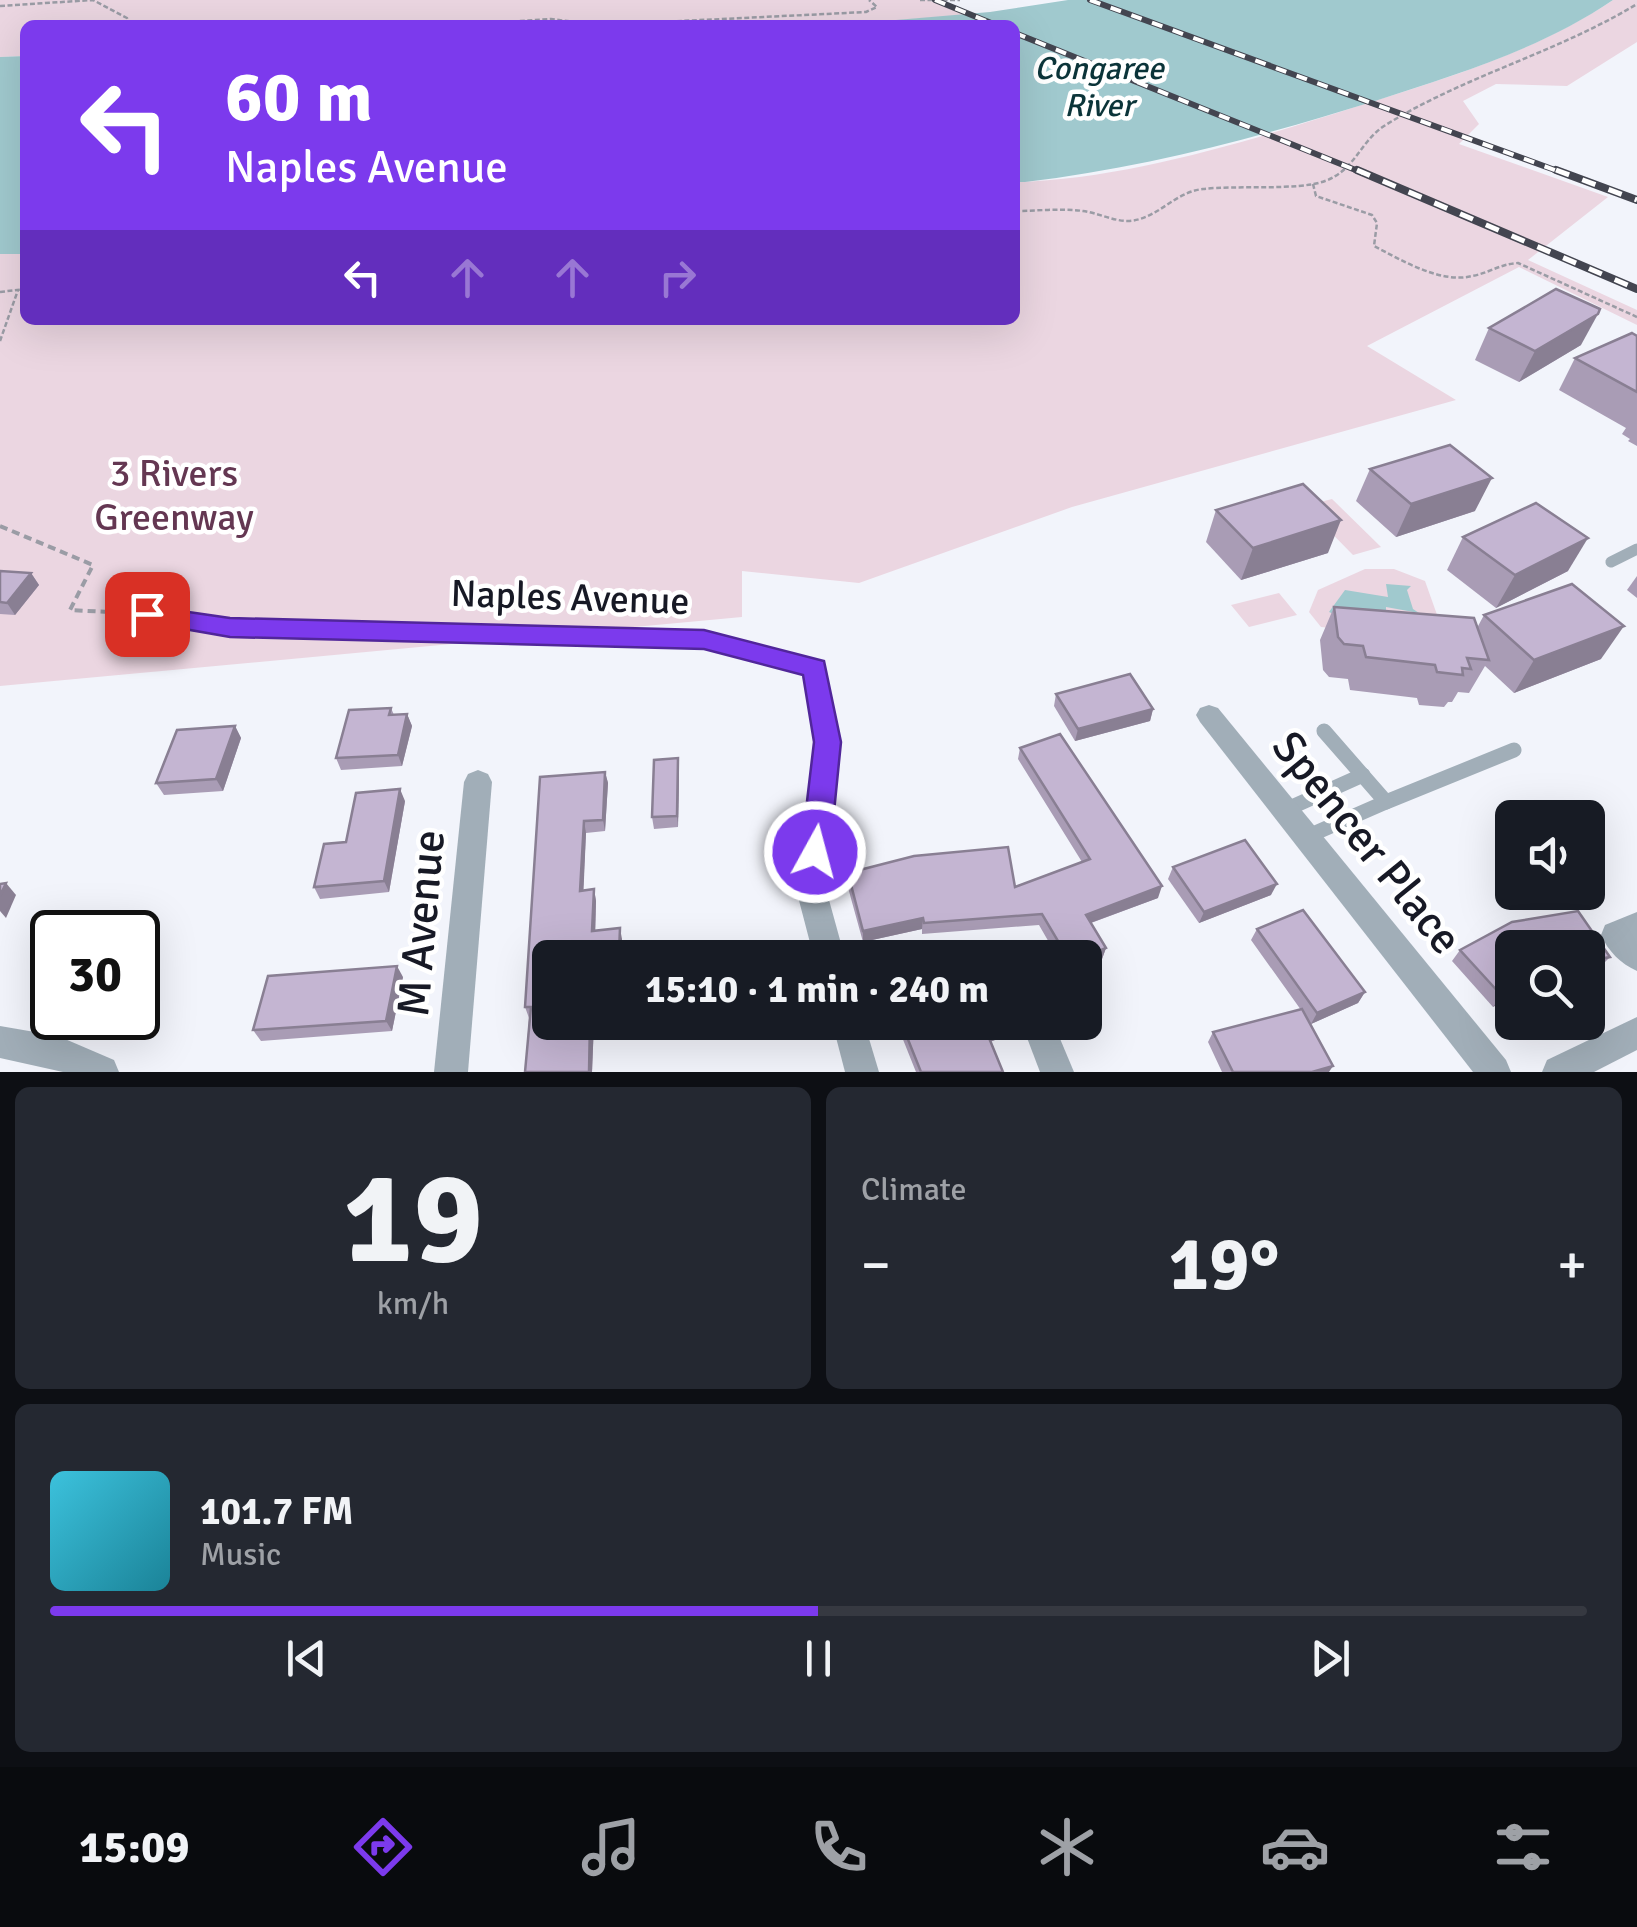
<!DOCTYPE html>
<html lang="en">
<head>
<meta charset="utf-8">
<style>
	:root { --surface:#171b24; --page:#242831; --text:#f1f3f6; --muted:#9ea1a6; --line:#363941; --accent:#7c3aed }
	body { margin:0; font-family:Signika,sans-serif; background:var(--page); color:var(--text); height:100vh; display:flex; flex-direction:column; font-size:38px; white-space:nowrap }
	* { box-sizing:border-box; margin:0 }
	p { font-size:32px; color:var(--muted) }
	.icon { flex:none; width:55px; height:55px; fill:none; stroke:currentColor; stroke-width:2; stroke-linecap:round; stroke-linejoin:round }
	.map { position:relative; height:1072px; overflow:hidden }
	.details { display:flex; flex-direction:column; gap:15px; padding:15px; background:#0d0f14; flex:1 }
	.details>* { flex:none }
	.top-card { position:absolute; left:20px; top:20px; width:1000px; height:305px; border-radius:15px; box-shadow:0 10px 40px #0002; background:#7c3aed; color:#fff; overflow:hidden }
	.tools { position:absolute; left:1495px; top:800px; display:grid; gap:20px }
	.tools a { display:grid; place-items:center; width:110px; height:110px; border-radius:15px; background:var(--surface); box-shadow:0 10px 40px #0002; font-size:50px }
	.speed { position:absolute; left:30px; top:910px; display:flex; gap:20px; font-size:50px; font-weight:700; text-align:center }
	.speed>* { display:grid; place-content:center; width:130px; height:130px; border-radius:50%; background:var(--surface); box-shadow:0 10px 40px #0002; line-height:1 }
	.speed .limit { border:5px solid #111; border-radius:15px; background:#fff; color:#111 }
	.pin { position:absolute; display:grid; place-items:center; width:85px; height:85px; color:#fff; margin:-42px; border-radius:20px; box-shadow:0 5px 15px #0006 }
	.me { position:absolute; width:110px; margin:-55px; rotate:7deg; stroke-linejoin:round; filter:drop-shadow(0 0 8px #0008) }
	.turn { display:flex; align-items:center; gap:35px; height:210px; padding:0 40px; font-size:45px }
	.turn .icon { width:130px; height:130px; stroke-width:2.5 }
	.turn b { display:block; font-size:70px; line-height:85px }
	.lanes { display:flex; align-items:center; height:95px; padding:0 40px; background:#0003; justify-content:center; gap:50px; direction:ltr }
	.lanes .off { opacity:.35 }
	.big { font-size:75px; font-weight:800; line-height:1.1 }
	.details .card { flex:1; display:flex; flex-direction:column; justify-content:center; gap:15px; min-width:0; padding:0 35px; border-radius:15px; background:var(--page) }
	.details .dial { align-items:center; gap:0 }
	.dial b { font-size:130px; line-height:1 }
	.song { display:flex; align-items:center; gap:30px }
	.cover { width:120px; height:120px; border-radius:15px; background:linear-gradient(135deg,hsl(190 70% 55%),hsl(190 70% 35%)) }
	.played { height:10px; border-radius:5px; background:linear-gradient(90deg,var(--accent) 50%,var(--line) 50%) }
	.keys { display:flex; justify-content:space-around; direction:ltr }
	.heat { display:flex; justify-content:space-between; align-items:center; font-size:55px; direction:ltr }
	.details .tiles { flex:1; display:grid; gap:15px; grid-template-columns:1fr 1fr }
	.card:last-child { grid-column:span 2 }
	.trip { position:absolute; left:532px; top:940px; width:570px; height:100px; border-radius:15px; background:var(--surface); box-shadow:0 10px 40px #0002; font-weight:800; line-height:100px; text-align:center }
	.menu { display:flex; height:160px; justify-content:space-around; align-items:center; background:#090b0e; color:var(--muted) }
	.menu .icon { width:70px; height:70px }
	.menu .active { color:var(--accent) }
	.menu b { font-size:45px; color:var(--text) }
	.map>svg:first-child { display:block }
	.green { fill:#ebd6e1 }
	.water { fill:#a0c9ce }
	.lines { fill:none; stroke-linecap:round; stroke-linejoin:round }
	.path-far1 { stroke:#9a9ca5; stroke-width:2.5; stroke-dasharray:5 2.5; stroke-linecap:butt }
	.path { stroke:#9a9ca5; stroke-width:4; stroke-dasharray:8 5; stroke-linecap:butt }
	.lane-far1 { stroke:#a1aeb8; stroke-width:11 }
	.lane { stroke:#a1aeb8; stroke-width:15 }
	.street { fill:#a1aeb8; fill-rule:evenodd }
	.rail-far1-casing { stroke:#434550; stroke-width:6 }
	.rail-casing { stroke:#434550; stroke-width:8 }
	.rail-far1 { stroke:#fff; stroke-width:4; stroke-dasharray:11; stroke-linecap:butt }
	.rail { stroke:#fff; stroke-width:5; stroke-dasharray:14; stroke-linecap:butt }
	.wall { fill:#a99cb5 }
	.shaded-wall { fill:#897f93 }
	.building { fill:#c4b5d2; stroke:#897f93; stroke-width:2.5 }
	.route { fill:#7c3aed; stroke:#51269a; stroke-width:2.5 }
	.labels { text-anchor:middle; stroke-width:9; stroke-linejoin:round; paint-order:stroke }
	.far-water-label { font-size:32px; font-style:italic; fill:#0b3439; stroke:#fff }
	.park-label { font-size:38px; fill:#643752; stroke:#fff }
	.street-label { font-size:38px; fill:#171925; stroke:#fff }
	.near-street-label { font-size:45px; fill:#171925; stroke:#fff }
</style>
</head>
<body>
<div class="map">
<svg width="1637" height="1072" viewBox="0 0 1637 1072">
	<rect width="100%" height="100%" fill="#f2f4fb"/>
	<!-- green -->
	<g class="green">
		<polygon points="0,0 928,0 965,15 837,25 25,25 25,56 0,57"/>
		<path d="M1613,0H1637V42L1567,86L1496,84L1463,101L1479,124L1459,144L1608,197L1528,260L1637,310V325L1519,267L1367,346L1456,400L1072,507L859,583L742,571V617L0,686V254H25V320H1015V182C1127,179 1249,141 1355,107C1444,79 1535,52 1613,0Z"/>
		<polygon points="1332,499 1381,547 1353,555 1305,506"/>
		<polygon points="1365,569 1394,569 1425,581 1446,640 1321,627 1309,612 1318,590"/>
		<polygon points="1279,593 1297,615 1249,627 1231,605"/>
	</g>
	<!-- water -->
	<g class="water">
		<path d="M1068,0H1613C1541,49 1458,74 1375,101C1260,137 1145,168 1025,182H1015V25H837L990,12Z"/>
		<polygon points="25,56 25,254 0,254 0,57"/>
		<polygon points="1386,584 1411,586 1407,590 1413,609 1419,613 1386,607 1386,616 1346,619 1329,612 1345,590 1388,597"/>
	</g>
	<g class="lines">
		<!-- path-far1 -->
		<g class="path-far1">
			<polyline points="920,0 960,0"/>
			<polyline points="0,6 93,0 127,18 129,25 169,25"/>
			<polyline points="215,25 227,25"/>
			<polyline points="288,25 373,25"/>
			<polyline points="460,25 551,19 599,25 866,12 877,7 869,0"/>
			<path d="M1313,184L1316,196L1372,215L1377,223L1374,246C1401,260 1441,284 1472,276C1489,273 1500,264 1518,263L1637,317"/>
			<path d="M1015,211C1037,211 1061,208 1083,211C1098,213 1113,221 1128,221C1157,220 1174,192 1203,189C1235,185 1298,191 1325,181C1355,170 1360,142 1384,126C1464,76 1556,53 1637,4"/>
			<polyline points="0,292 25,289"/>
			<polyline points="0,341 18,290"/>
		</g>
		<!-- path -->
		<polyline class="path" points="0,526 93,565 70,610 127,613"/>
		<!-- lane-far1 -->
		<polyline class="lane-far1" points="1611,562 1637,549"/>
		<!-- lane -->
		<g class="lane">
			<polyline points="1324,731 1386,802 1514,750"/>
			<polyline points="1285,810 1363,775"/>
			<polyline points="1306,837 1386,802"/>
		</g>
		<!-- street -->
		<g class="street">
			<polygon points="147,605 229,618 704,631 824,661 841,741 826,889 845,958 814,958 796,889 815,741 804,675 704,649 229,636 138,620 135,614 138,608"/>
			<polygon points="1209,705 1218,708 1506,1060 1511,1072 1473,1072 1200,722 1196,715 1200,708"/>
			<polygon points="478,770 488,774 492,782 468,1072 434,1072 464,782 468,774"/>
			<path d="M1637,912V971C1621,964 1608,951 1601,935L1605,925Z"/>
			<polygon points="1637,1017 1637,1050 1594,1072 1542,1072 1547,1060"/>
			<polygon points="832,1022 864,1022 879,1072 845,1072"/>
			<polygon points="1021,1022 1053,1022 1074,1072 1040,1072"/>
			<polygon points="0,1026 58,1036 114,1060 119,1072 63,1072 0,1058"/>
		</g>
		<defs>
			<g id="rail-far1">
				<polyline points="935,0 996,25"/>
				<polyline points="1090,0 1563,173"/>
				<polyline points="1015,33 1363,173"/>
			</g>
			<g id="rail">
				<polyline points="1357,170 1637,289"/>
				<polyline points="1556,170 1637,200"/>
			</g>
		</defs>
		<!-- rail-far1 casing -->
		<use href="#rail-far1" class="rail-far1-casing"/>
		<!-- rail casing -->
		<use href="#rail" class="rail-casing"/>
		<!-- rail-far1 -->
		<use href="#rail-far1" class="rail-far1"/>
		<!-- rail -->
		<use href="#rail" class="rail"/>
	</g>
	<!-- wall -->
	<g class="wall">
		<polygon points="1489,328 1581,345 1519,382 1475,360"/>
		<polygon points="1637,336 1637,446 1628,441 1630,439 1622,434 1626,428 1559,390 1575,358"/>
		<polygon points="1370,469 1475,511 1396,537 1356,501"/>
		<polygon points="1216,510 1328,553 1241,580 1206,542"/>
		<polygon points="1463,537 1568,571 1496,608 1447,570"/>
		<polygon points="0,571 31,573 39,585 15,615 0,614"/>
		<polygon points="1637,576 1637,598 1627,590"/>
		<polygon points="1334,607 1477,628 1484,615 1601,659 1514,693 1485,666 1469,693 1458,692 1452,702 1448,702 1444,707 1419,705 1417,698 1350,690 1348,679 1329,677 1323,670 1320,640"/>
		<polygon points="1056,694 1153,709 1150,721 1075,741 1054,706"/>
		<polygon points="391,708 394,715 407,714 412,726 402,766 341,770 336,758"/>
		<polygon points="235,726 241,738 223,791 164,795 156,783"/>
		<polygon points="1020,748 1158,898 1091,923 1106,948 1102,959 1058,958 1039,925 922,934 922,929 863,942 847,884 848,873 1015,887 1082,862 1018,759"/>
		<polygon points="678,758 679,770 678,827 654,829 652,817"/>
		<polygon points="605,772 608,783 605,831 586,833 583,890 594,889 596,901 595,930 622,939 621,958 550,958 550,1022 594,1022 592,1072 525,1072 529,1018 525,1007 540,777"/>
		<polygon points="405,801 389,892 320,899 314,887 346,842"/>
		<polygon points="1173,867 1271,895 1199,923 1168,879"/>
		<polygon points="1578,911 1610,957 1599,968 1588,970 1588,948 1512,948 1512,996 1493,1007 1452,961 1460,950 1512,922"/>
		<polygon points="1257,929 1365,992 1358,1003 1311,1024 1329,1072 1222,1072 1208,1042 1213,1032 1301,1010 1251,940"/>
		<polygon points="403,977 392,1031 261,1041 253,1030"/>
		<polygon points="896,1022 995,1022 998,1030 995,1040 990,1042 1003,1072 916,1072"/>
	</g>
	<!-- shaded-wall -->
	<g class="shaded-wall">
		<polygon points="1598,314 1581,345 1519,382 1535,351"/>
		<polygon points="1492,478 1475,511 1396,537 1411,504"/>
		<polygon points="1341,520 1328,553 1241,580 1253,548"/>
		<polygon points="1588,538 1568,571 1496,608 1515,575"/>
		<polygon points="31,573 39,585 15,615 7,603"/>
		<polygon points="1624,626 1601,659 1514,693 1534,660"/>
		<polygon points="1153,709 1150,721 1075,741 1078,729"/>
		<polygon points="407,714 412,726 402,766 398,755"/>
		<polygon points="235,726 241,738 223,791 216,779"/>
		<polygon points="678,758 679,770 678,827 677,816"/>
		<polygon points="605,772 608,783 605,831 603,820"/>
		<polygon points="400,789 405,801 389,892 384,881"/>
		<polygon points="584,821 586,833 583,902 580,891"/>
		<polygon points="6,883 16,895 6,918 0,911 0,896"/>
		<polygon points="1277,884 1271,895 1199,923 1204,912"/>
		<polygon points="1162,886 1158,898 1082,926 1086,915"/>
		<polygon points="594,889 596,901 595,942 592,931"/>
		<polygon points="923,918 922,929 863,942 863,931"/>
		<polygon points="620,928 622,939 621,958 620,958 619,952"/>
		<polygon points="1106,948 1102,959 1085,966 1085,958 1082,958"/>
		<polygon points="397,966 403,977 392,1031 386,1021"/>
		<polygon points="1512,990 1512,996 1493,1007 1502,996"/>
		<polygon points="1365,992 1358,1003 1311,1024 1317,1013"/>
		<polygon points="590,1022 594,1022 592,1072 589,1072"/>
		<polygon points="998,1030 995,1040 984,1043 987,1033"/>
		<polygon points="1333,1066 1329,1072 1312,1072"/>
	</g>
	<!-- building -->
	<g class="building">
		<polygon points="1556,289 1600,309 1598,314 1535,351 1489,328"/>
		<polygon points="1632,333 1637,336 1637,392 1575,358"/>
		<polygon points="1450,445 1492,478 1411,504 1370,469"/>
		<polygon points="1303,484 1341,520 1253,548 1216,510"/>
		<polygon points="1536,503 1588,538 1515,575 1463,537"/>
		<polygon points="0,571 31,573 7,603 0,602"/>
		<polygon points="1572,584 1624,626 1534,660 1484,615"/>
		<polygon points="1334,607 1474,618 1489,660 1467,658 1471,669 1462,668 1463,675 1437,672 1435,665 1366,657 1363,646 1344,644 1338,637"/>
		<polygon points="1130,674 1153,709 1078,729 1056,694"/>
		<polygon points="391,708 389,715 407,714 398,755 336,758 349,710"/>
		<polygon points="235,726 216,779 156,783 177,730"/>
		<polygon points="1060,734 1162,886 1086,915 1106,948 1082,958 1068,958 1042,914 924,923 923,918 863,931 848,873 914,856 1008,847 1015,887 1090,859 1020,748"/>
		<polygon points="678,758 677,816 652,817 654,760"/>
		<polygon points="605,772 603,820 584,821 580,891 594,889 592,931 620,928 619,952 592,955 592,958 550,958 550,1022 590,1022 589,1072 525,1072 531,1007 525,1007 540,777"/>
		<polygon points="400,789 384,881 314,887 324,844 346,842 356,793"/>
		<polygon points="1245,840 1277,884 1204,912 1173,867"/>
		<polygon points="6,883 0,896 0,884"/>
		<polygon points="1303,910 1365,992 1317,1013 1257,929"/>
		<polygon points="1578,911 1610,957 1588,961 1588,948 1512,948 1512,990 1502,996 1460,950 1512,922"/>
		<polygon points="397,966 386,1021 253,1030 268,976"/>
		<polygon points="1302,1009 1333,1066 1312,1072 1233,1072 1213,1032"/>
		<polygon points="901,1022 995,1022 998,1030 987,1033 1003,1072 921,1072"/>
	</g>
	<!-- route -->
	<polygon class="route" points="147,606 230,618 704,630 824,661 841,742 830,852 826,861 815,865 805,861 801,852 814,742 803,675 704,649 230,637 139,621 135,614 139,608"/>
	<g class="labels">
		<!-- far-water labels -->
		<g class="far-water-label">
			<text x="1099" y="79">Congaree<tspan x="1099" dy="37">River</tspan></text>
		</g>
		<!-- park labels -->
		<g class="park-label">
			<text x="174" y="486">3 Rivers<tspan x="174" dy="44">Greenway</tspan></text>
		</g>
		<!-- street labels -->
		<g class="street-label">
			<text transform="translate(570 597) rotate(2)" y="13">Naples Avenue</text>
		</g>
		<!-- near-street labels -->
		<g class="near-street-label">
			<text transform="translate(1368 842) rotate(51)" y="16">Spencer Place</text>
			<text transform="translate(420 923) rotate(-85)" y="16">M Avenue</text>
		</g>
	</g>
</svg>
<div class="tools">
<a><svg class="icon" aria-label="sound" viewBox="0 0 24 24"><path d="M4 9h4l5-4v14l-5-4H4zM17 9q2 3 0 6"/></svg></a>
<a><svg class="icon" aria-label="search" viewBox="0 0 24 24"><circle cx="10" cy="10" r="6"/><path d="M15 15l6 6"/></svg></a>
</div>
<div class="speed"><div class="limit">30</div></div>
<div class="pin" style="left:147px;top:614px;background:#d93025"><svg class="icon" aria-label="arrive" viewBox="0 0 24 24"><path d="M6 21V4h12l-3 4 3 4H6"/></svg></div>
<svg class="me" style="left:815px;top:852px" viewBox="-20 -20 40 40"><circle r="17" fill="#7c3aed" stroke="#fff" stroke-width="3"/><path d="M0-11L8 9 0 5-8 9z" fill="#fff"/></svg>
<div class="trip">15:10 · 1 min · 240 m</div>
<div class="top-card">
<div class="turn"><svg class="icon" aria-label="left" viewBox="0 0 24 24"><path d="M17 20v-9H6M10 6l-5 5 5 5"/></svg><div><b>60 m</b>Naples Avenue</div></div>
<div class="lanes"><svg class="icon" aria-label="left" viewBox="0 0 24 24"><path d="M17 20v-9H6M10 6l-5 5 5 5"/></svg><svg class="icon off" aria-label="ahead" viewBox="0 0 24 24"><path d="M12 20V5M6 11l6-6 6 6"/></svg><svg class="icon off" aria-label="ahead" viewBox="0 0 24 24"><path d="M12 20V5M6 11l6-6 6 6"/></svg><svg class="icon off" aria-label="right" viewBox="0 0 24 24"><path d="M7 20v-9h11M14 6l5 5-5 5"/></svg></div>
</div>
</div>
<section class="details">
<div class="tiles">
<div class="card dial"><b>19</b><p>km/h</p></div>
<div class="card"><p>Climate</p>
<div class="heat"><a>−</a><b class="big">19°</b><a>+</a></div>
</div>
<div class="card">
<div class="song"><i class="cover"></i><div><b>101.7 FM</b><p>Music</p></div></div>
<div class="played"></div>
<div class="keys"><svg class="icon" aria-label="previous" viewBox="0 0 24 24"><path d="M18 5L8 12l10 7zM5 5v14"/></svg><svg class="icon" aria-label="pause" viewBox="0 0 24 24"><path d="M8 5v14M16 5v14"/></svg><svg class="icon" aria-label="next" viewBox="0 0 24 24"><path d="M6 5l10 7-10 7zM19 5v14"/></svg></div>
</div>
</div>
</section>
<nav class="menu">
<b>15:09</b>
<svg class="icon active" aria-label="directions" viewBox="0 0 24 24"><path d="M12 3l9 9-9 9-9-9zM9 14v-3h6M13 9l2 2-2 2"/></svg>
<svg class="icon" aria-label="music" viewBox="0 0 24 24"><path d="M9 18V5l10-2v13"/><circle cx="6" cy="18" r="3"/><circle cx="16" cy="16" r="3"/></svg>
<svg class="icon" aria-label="phone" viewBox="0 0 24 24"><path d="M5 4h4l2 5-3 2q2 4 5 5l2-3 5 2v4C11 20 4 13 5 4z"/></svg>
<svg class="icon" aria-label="climate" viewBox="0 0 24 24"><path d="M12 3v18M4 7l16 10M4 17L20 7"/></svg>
<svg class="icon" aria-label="car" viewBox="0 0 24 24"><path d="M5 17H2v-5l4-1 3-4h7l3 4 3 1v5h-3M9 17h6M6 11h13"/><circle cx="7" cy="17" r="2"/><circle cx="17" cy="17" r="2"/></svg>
<svg class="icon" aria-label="filters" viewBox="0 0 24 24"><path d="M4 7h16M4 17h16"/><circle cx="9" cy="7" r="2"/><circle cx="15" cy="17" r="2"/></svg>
</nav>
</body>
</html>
